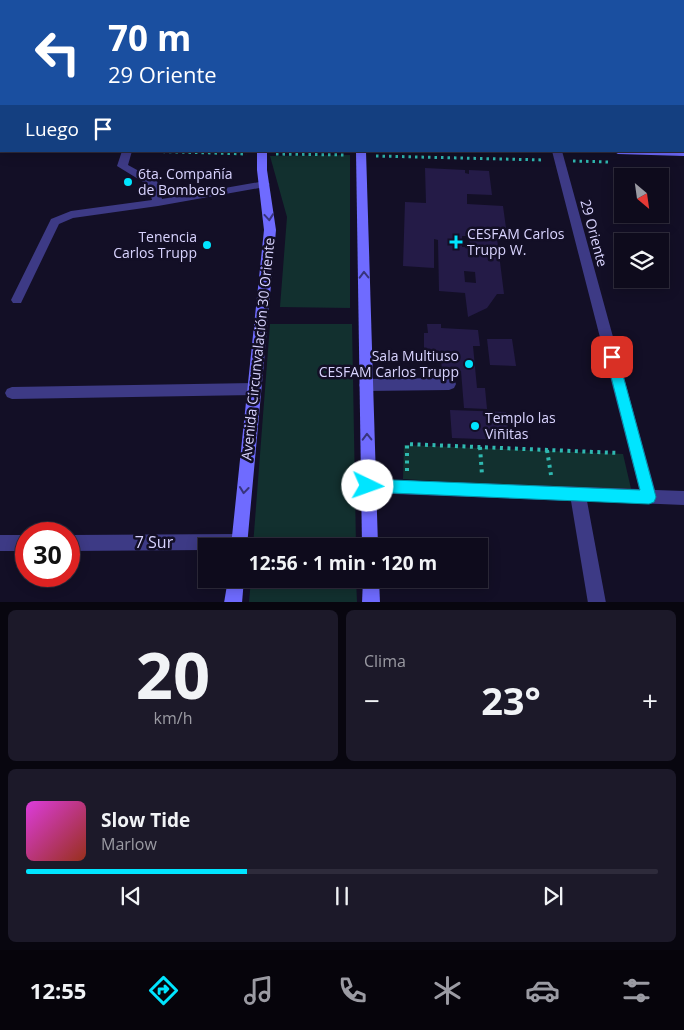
<!DOCTYPE html>
<html lang="es">
<head>
<meta charset="utf-8">
<style>
	:root { --surface:#0e0b1c; --page:#1c1929; --text:#f1f3f6; --muted:#9b9ba3; --line:#2e2b3b; --accent:#00e5ff }
	body { margin:0; font-family:"Open Sans",sans-serif; background:var(--page); color:var(--text); height:100vh; display:flex; flex-direction:column; font-size:19px; white-space:nowrap }
	* { box-sizing:border-box; margin:0 }
	p { font-size:16px; color:var(--muted) }
	.icon { flex:none; width:28px; height:28px; fill:none; stroke:currentColor; stroke-width:2; stroke-linecap:round; stroke-linejoin:round }
	.map { position:relative; height:602px; overflow:hidden }
	.drawer { display:flex; flex-direction:column; gap:8px; padding:8px; background:#08060f; flex:1 }
	.drawer>* { flex:none }
	.hud { position:absolute; left:0px; top:0px; width:685px; height:152px; box-shadow:0 2px 12px #0003,0 0 0 1px var(--line); background:#1a4fa0; color:#fff; overflow:hidden }
	.needle { width:32px; rotate:151deg }
	.tools { position:absolute; left:614px; top:168px; display:grid; gap:10px }
	.tools a { display:grid; place-items:center; width:55px; height:55px; border-radius:0px; background:var(--surface); box-shadow:0 2px 12px #0003,0 0 0 1px var(--line); font-size:25px }
	.speed { position:absolute; left:15px; top:522px; display:flex; gap:10px; font-size:25px; font-weight:700; text-align:center }
	.speed>* { display:grid; place-content:center; width:65px; height:65px; border-radius:50%; background:var(--surface); box-shadow:0 2px 12px #0003,0 0 0 1px var(--line); line-height:1 }
	.speed .limit { border:8px solid #d22; background:#fff; color:#111 }
	.pin { position:absolute; display:grid; place-items:center; width:42px; height:42px; color:#fff; margin:-21px; border-radius:10px; box-shadow:0 2px 8px #0006 }
	.me { position:absolute; width:55px; margin:-28px; rotate:93deg; stroke-linejoin:round; filter:drop-shadow(0 0 4px #0008) }
	.turn { display:flex; align-items:center; gap:18px; height:105px; padding:0 25px; font-size:22px }
	.turn .icon { width:65px; height:65px; stroke-width:2.5 }
	.turn b { display:block; font-size:35px; line-height:42px }
	.then { display:flex; align-items:center; height:48px; padding:0 25px; background:#0003; gap:10px; font-size:19px }
	.big { font-size:38px; font-weight:700; line-height:1.1 }
	.drawer .tile { flex:1; display:flex; flex-direction:column; justify-content:center; gap:8px; min-width:0; padding:0 18px; border-radius:8px; background:var(--page) }
	.drawer .dial { align-items:center; gap:0 }
	.dial b { font-size:65px; line-height:1 }
	.song { display:flex; align-items:center; gap:15px }
	.cover { width:60px; height:60px; border-radius:8px; background:linear-gradient(135deg,hsl(300 70% 55%),hsl(10 70% 35%)) }
	.played { height:5px; border-radius:2px; background:linear-gradient(90deg,var(--accent) 35%,var(--line) 35%) }
	.keys { display:flex; justify-content:space-around; direction:ltr }
	.heat { display:flex; justify-content:space-between; align-items:center; font-size:28px; direction:ltr }
	.drawer .tiles { flex:1; display:grid; gap:8px; grid-template-columns:1fr 1fr }
	.tile:last-child { grid-column:span 2 }
	.trip { position:absolute; left:198px; top:538px; width:290px; height:50px; border-radius:0px; background:var(--surface); box-shadow:0 2px 12px #0003,0 0 0 1px var(--line); font-weight:700; line-height:50px; text-align:center }
	.tab-bar { display:flex; height:80px; justify-content:space-around; align-items:center; background:#06040b; color:var(--muted) }
	.tab-bar .icon { width:35px; height:35px }
	.tab-bar .current { color:var(--accent) }
	.tab-bar b { font-size:22px; color:var(--text) }
	.map>svg:first-child { display:block }
	.green { fill:#12302f }
	.building { fill:#241b47; fill-rule:evenodd }
	.lines { fill:none; stroke-linecap:round; stroke-linejoin:round }
	.path-far1 { stroke:#2fb8b0; stroke-width:3; stroke-dasharray:2.5 4; stroke-linecap:butt }
	.path { stroke:#2fb8b0; stroke-width:4; stroke-dasharray:3 4.5; stroke-linecap:butt }
	.lane { fill:#3d3a85; fill-rule:evenodd }
	.street { fill:#3d3a85; fill-rule:evenodd }
	.secondary { fill:#6f6bff; fill-rule:evenodd }
	.oneway { stroke:#38347d }
	.route { fill:#00e5ff; stroke:#0095a6 }
	.poi-dot { fill:#00e5ff; stroke:#130f26; stroke-width:2 }
	.labels { text-anchor:middle; stroke-width:5; stroke-linejoin:round; paint-order:stroke }
	.poi-label { font-size:14px; fill:#d9d4ff; stroke:#130f26; text-anchor:start }
	.street-label { font-size:14px; fill:#d9d4ff; stroke:#130f26 }
	.near-street-label { font-size:16px; fill:#d9d4ff; stroke:#130f26 }
</style>
</head>
<body>
<div class="map">
<svg width="684" height="603" viewBox="0 0 684 603">
	<rect width="100%" height="100%" fill="#130f26"/>
	<!-- green -->
	<g class="green">
		<polygon points="350,155 350,308 280,307 287,217 270,156"/>
		<polygon points="270,324 352,324 356,546 253,546"/>
		<polygon points="404,445 623,454 632,493 403,479"/>
		<polygon points="251,579 356,579 357,602 249,602"/>
	</g>
	<!-- building -->
	<g class="building">
		<path d="M425,168L465,170V173L469,174V170L489,171L492,195L467,194V204L503,206L506,228L485,227V229L496,230L504,294H497L487,308L468,317L465,293L439,291L438,240L434,239V268L403,266L405,202L426,203ZM462,236H469L470,247H462ZM464,271L475,272L476,283L465,282Z"/>
		<polygon points="427,324 441,324 441,328 478,330 480,346 473,346 477,388 485,388 487,409 464,408 461,371 442,370 441,358 424,358 424,333 428,333"/>
		<polygon points="487,339 512,339 516,366 490,365"/>
		<polygon points="450,410 506,412 509,440 452,438"/>
	</g>
	<g class="lines">
		<!-- path-far1 -->
		<g class="path-far1">
			<polyline points="143,151 247,154"/>
			<polyline points="276,154 347,155"/>
			<polyline points="376,156 544,160"/>
			<polyline points="573,161 609,162"/>
		</g>
		<!-- path -->
		<g class="path">
			<polyline points="480,447 482,475"/>
			<polyline points="547,450 551,475"/>
			<polyline points="407,471 407,444 619,453"/>
		</g>
		<!-- lane -->
		<g class="lane">
			<rect x="249" y="0" width="8" height="1"/>
			<polygon points="122,151 132,151 128,165 157,181 162,199 265,181 270,184 265,187 158,206 73,218 59,224 21,303 13,303 11,300 51,219 71,211 152,200 148,185 117,166"/>
			<polygon points="449,378 454,380 456,384 454,388 449,390 366,391 361,389 359,385 361,381 366,379"/>
		</g>
		<!-- street -->
		<g class="street">
			<rect x="530" y="0" width="8" height="1"/>
			<rect x="676" y="0" width="8" height="1"/>
			<rect x="0" y="33" width="1" height="5"/>
			<polygon points="552,151 562,151 655,490 684,491 684,505 587,501 606,603 588,603 571,501 368,493 363,491 360,486 363,481 368,479 639,489"/>
			<polygon points="254,383 259,385 261,389 259,393 254,395 12,399 7,397 5,393 7,389 12,387"/>
			<polygon points="239,534 245,536 247,542 245,546 206,546 206,550 69,551 69,535"/>
			<rect x="0" y="535" width="26" height="16"/>
		</g>
		<!-- secondary -->
		<g class="secondary">
			<rect x="277" y="0" width="8" height="1"/>
			<rect x="354" y="0" width="8" height="1"/>
			<rect x="0" y="120" width="1" height="6"/>
			<rect x="0" y="132" width="1" height="6"/>
			<polygon points="684,150 684,156 618,154 613,151"/>
			<polygon points="257,151 267,151 267,170 276,230 247,546 231,546 264,230 257,170"/>
			<polygon points="356,151 366,151 378,546 362,546"/>
			<polygon points="228,579 244,579 242,603 224,603"/>
			<polygon points="363,579 379,579 380,603 362,603"/>
		</g>
	</g>
	<!-- one-way arrows -->
	<defs><path id="oneway-chevron" d="M-2-3.5L2.5 0L-2 3.5" fill="none" stroke-width="1.6" stroke-linecap="round" stroke-linejoin="round" transform="scale(1.25)"/></defs>
	<g class="oneway">
		<use href="#oneway-chevron" transform="translate(269 217) rotate(85)"/>
		<use href="#oneway-chevron" transform="translate(364 275) rotate(-91)"/>
		<use href="#oneway-chevron" transform="translate(367 437) rotate(-91)"/>
		<use href="#oneway-chevron" transform="translate(244 490) rotate(96)"/>
	</g>
	<!-- route -->
	<polygon class="route" points="612,352 616,354 618,357 656,497 654,502 649,504 368,492 363,490 361,486 363,481 368,479 640,490 606,357 607,354"/>
	<!-- markers -->
	<g class="poi-dot">
		<circle cx="128" cy="182" r="5"/>
		<path d="M453.5 234.5h5v5h5v5h-5v5h-5v-5h-5v-5h5z"/>
		<circle cx="207" cy="245" r="5"/>
		<circle cx="469" cy="364" r="5"/>
		<circle cx="475" cy="426" r="5"/>
	</g>
	<g class="labels">
		<!-- poi labels -->
		<g class="poi-label">
			<text x="138" y="179">6ta. Compañía<tspan x="138" dy="16">de Bomberos</tspan></text>
			<text x="467" y="239">CESFAM Carlos<tspan x="467" dy="16">Trupp W.</tspan></text>
			<text x="197" y="242" text-anchor="end">Tenencia<tspan x="197" dy="16">Carlos Trupp</tspan></text>
			<text x="459" y="361" text-anchor="end">Sala Multiuso<tspan x="459" dy="16">CESFAM Carlos Trupp</tspan></text>
			<text x="485" y="423">Templo las<tspan x="485" dy="16">Viñitas</tspan></text>
		</g>
		<!-- street labels -->
		<g class="street-label">
			<text transform="translate(594 233) rotate(75)" y="5">29 Oriente</text>
			<text transform="translate(258 349) rotate(-84)" y="5">Avenida Circunvalación 30 Oriente</text>
		</g>
		<!-- near-street labels -->
		<g class="near-street-label">
			<text x="154" y="548">7 Sur</text>
		</g>
	</g>
</svg>
<div class="tools">
<a><svg class="needle" viewBox="-14 -14 28 28"><path d="M0-13l5 13h-10z" fill="#e53935"/><path d="M0 13l5-13h-10z" fill="#9b9ba3"/></svg></a>
<a><svg class="icon" aria-label="layers" viewBox="0 0 24 24"><path d="M12 4l9 5-9 5-9-5zM3 14l9 5 9-5"/></svg></a>
</div>
<div class="speed"><div class="limit">30</div></div>
<div class="pin" style="left:612px;top:357px;background:#d93025"><svg class="icon" aria-label="arrive" viewBox="0 0 24 24"><path d="M6 21V4h12l-3 4 3 4H6"/></svg></div>
<svg class="me" style="left:368px;top:486px" viewBox="-20 -20 40 40"><circle r="19" fill="#fff"/><path d="M0-13L10 11 0 6-10 11z" fill="#00e5ff"/></svg>
<div class="trip">12:56 · 1 min · 120 m</div>
<div class="hud">
<div class="turn"><svg class="icon" aria-label="left" viewBox="0 0 24 24"><path d="M17 20v-9H6M10 6l-5 5 5 5"/></svg><div><b>70 m</b>29 Oriente</div></div>
<div class="then">Luego<svg class="icon" aria-label="arrive" viewBox="0 0 24 24"><path d="M6 21V4h12l-3 4 3 4H6"/></svg></div>
</div>
</div>
<section class="drawer">
<div class="tiles">
<div class="tile dial"><b>20</b><p>km/h</p></div>
<div class="tile"><p>Clima</p>
<div class="heat"><a>−</a><b class="big">23°</b><a>+</a></div>
</div>
<div class="tile">
<div class="song"><i class="cover"></i><div><b>Slow Tide</b><p>Marlow</p></div></div>
<div class="played"></div>
<div class="keys"><svg class="icon" aria-label="previous" viewBox="0 0 24 24"><path d="M18 5L8 12l10 7zM5 5v14"/></svg><svg class="icon" aria-label="pause" viewBox="0 0 24 24"><path d="M8 5v14M16 5v14"/></svg><svg class="icon" aria-label="next" viewBox="0 0 24 24"><path d="M6 5l10 7-10 7zM19 5v14"/></svg></div>
</div>
</div>
</section>
<nav class="tab-bar">
<b>12:55</b>
<svg class="icon current" aria-label="directions" viewBox="0 0 24 24"><path d="M12 3l9 9-9 9-9-9zM9 14v-3h6M13 9l2 2-2 2"/></svg>
<svg class="icon" aria-label="music" viewBox="0 0 24 24"><path d="M9 18V5l10-2v13"/><circle cx="6" cy="18" r="3"/><circle cx="16" cy="16" r="3"/></svg>
<svg class="icon" aria-label="phone" viewBox="0 0 24 24"><path d="M5 4h4l2 5-3 2q2 4 5 5l2-3 5 2v4C11 20 4 13 5 4z"/></svg>
<svg class="icon" aria-label="climate" viewBox="0 0 24 24"><path d="M12 3v18M4 7l16 10M4 17L20 7"/></svg>
<svg class="icon" aria-label="car" viewBox="0 0 24 24"><path d="M5 17H2v-5l4-1 3-4h7l3 4 3 1v5h-3M9 17h6M6 11h13"/><circle cx="7" cy="17" r="2"/><circle cx="17" cy="17" r="2"/></svg>
<svg class="icon" aria-label="filters" viewBox="0 0 24 24"><path d="M4 7h16M4 17h16"/><circle cx="9" cy="7" r="2"/><circle cx="15" cy="17" r="2"/></svg>
</nav>
</body>
</html>
